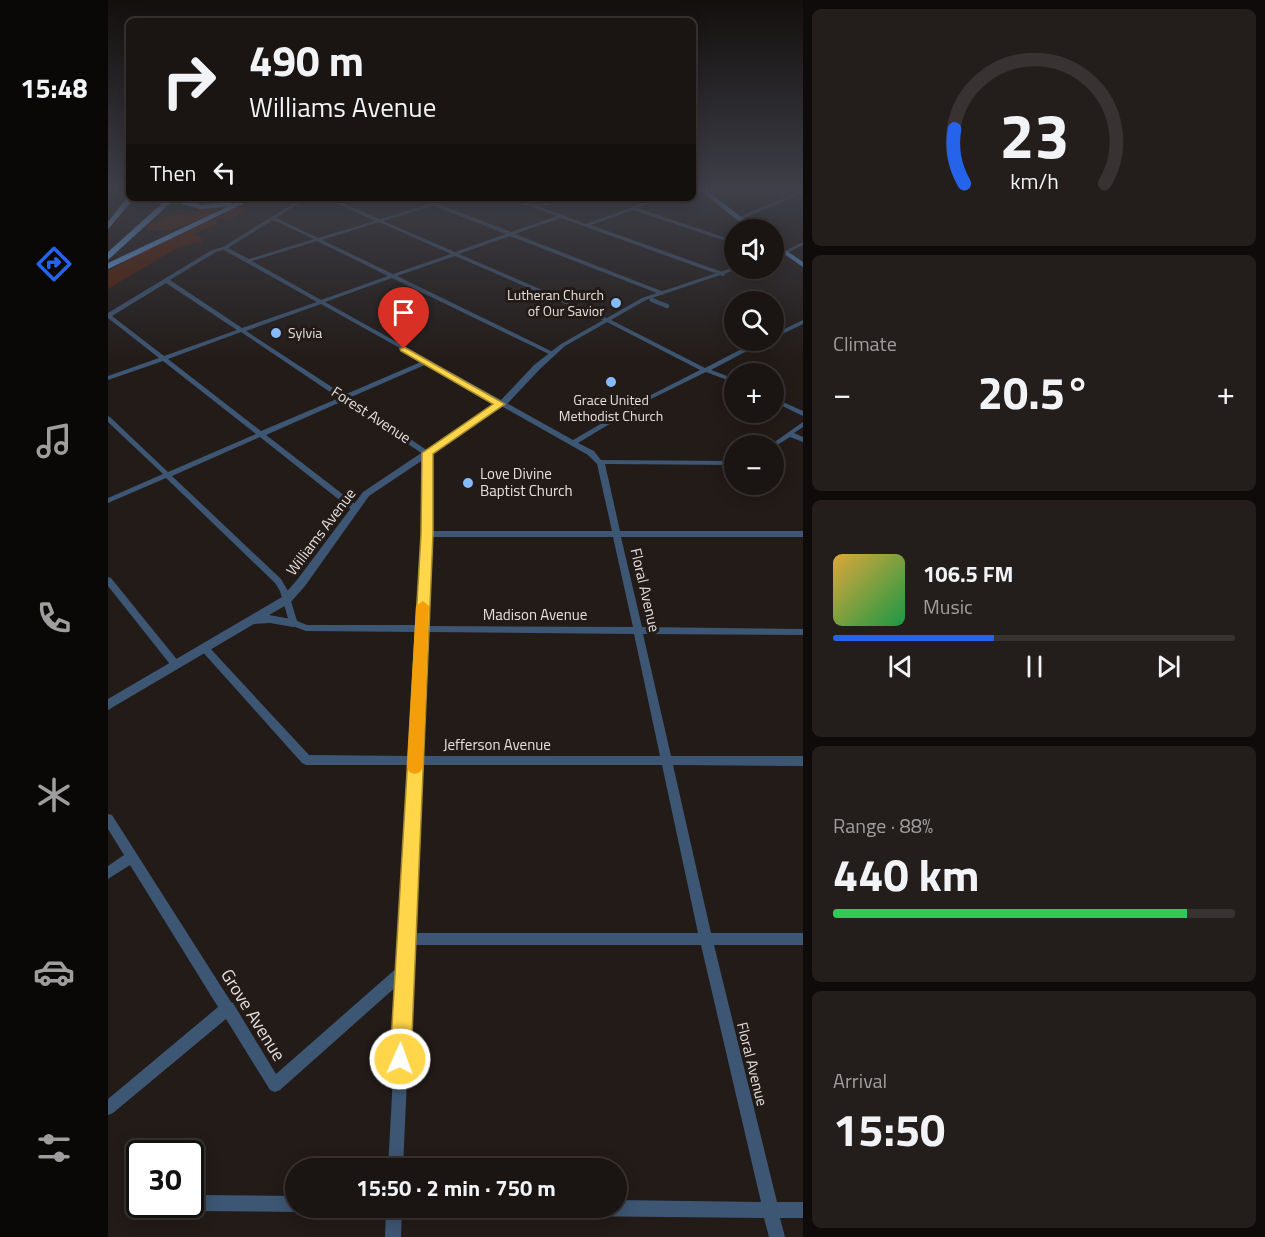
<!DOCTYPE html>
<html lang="en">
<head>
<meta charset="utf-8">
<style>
	:root { --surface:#1a1412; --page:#231d1b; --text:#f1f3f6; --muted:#9f9e9f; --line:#383332; --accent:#2563eb }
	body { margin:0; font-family:"Titillium Web",sans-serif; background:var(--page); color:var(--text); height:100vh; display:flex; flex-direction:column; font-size:22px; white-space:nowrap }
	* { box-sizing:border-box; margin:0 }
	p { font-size:20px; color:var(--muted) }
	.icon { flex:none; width:33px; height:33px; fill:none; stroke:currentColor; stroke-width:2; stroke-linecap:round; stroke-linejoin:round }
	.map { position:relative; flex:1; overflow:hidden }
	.sheet { display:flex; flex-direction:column; gap:9px; padding:9px; background:#0e0b0a; width:462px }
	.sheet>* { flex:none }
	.banner { position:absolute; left:18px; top:18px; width:570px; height:183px; border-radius:9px; box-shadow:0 3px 15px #0003,0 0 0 2px var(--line); background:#1a1412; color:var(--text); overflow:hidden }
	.tools { position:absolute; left:616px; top:219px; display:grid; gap:12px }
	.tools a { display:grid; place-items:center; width:60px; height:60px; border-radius:50%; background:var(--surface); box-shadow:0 3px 15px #0003,0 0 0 2px var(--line); font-size:30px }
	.speed { position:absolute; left:18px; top:1140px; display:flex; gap:12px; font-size:30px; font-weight:700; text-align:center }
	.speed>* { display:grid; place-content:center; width:78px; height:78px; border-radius:50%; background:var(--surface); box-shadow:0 3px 15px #0003,0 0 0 2px var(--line); line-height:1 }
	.speed .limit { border:3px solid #111; border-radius:9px; background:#fff; color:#111 }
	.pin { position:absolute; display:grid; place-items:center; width:51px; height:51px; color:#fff; margin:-62px -26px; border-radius:50% 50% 50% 0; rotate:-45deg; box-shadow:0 0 6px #0007 }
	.pin .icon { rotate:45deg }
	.me { position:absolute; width:66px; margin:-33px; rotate:2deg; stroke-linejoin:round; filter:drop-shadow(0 0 4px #0008) }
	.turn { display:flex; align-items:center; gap:21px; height:126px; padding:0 24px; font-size:27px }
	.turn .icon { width:78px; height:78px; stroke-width:2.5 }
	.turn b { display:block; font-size:42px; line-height:51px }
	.then { display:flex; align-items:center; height:57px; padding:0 24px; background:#0003; gap:12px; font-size:22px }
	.big { font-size:45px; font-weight:700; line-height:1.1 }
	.sheet .widget { flex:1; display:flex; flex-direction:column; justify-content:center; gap:9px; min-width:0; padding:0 21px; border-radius:9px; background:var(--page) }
	.sheet .dial { align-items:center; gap:0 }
	.dial svg { height:156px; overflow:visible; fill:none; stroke:var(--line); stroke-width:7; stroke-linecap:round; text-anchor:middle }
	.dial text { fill:var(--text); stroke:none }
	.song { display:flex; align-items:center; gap:18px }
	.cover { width:72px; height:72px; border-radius:9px; background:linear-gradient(135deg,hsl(40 70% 55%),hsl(140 70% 35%)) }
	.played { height:6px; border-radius:3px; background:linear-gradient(90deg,var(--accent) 40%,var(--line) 40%) }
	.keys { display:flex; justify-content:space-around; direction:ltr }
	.heat { display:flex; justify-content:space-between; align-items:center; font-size:33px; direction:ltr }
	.charge { height:9px; border-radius:4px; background:linear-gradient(90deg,#34c759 88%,var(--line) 0) }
	.trip { position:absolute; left:177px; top:1158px; width:342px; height:60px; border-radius:30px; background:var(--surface); box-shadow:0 3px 15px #0003,0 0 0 2px var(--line); font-weight:700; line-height:60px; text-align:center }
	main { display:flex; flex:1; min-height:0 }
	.dock { display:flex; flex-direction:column; width:108px; justify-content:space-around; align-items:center; background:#0a0807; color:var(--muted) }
	.dock .icon { width:42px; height:42px }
	.dock .current { color:var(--accent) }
	.dock b { font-size:27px; color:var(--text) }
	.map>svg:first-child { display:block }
	.green { fill:#551c03 }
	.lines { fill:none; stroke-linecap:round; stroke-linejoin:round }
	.pedestrian { stroke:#3d5673; stroke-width:4.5 }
	.minor { fill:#3d5673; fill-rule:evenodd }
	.tertiary { fill:#3d5673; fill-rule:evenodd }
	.primary { fill:#5a8ecc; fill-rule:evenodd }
	.motorway { fill:#66a5ef; fill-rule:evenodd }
	.route { fill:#ffd54a; stroke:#a68a30; stroke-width:1.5 }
	.slow { fill:#f59e0b }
	.poi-dot { fill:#86bbfb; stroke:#221b18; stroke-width:2 }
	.labels { text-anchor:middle; stroke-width:6; stroke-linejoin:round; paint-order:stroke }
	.far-poi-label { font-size:14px; fill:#e5e0de; stroke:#221b18; text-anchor:end }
	.street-label { font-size:15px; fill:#e5e0de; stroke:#221b18 }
	.poi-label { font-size:15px; fill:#e5e0de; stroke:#221b18; text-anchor:start }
	.near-street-label { font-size:18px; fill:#e5e0de; stroke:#221b18 }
</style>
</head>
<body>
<main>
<nav class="dock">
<b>15:48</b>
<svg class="icon current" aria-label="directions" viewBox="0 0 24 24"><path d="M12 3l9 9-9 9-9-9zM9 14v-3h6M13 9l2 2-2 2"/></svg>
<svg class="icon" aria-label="music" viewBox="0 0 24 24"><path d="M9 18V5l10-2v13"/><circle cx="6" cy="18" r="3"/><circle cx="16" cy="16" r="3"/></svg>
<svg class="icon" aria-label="phone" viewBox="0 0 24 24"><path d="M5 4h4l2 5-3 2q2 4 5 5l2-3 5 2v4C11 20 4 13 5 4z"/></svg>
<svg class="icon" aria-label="climate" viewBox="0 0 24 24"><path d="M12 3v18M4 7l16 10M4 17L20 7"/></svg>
<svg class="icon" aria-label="car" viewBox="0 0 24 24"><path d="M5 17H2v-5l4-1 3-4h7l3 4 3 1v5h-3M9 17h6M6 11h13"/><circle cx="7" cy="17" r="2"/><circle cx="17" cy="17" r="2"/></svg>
<svg class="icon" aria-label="filters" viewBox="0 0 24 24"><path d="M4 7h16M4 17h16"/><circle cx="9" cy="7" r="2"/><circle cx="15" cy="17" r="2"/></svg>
</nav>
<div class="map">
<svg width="695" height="1237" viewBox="0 0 695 1237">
	<rect width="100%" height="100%" fill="#221b18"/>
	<!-- green -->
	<polygon class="green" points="177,198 185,198 139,208 123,220 112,218 108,220 108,225 85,234 92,237 96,244 85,242 83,245 69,248 0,289 0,271 59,238 125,211 106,214 63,230 38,230 43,225 0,230 46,223 55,217 104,208 111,210 108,212"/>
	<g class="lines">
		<!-- pedestrian -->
		<polyline class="pedestrian" points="544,300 559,306"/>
		<!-- minor -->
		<g class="minor">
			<polygon points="660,189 667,189 685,195 695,191 695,193 634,219 630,219 630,217 682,196"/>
			<polygon points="623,192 622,194 600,195 598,194"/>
			<path d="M194,198H199L168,218L210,238L267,221L217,198H222L272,219L322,204L308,198C315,198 321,203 328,202C335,202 341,198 348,198L330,204L403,232L449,216L400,198C410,198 420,206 429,205C439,205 448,198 458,198L432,207L478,224L548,198H554L529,208L627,241V244L525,210L483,225L617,273V275L615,276L453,218L407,234L556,292L557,293L554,295L402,236L351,254L501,319L597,368L651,340H660L603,370L627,379V383L598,372L543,399L470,443L486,451L493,460L627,461V465L497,464L512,531H695V537H513L534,627L695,629V635L535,634L563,756H695V766L565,765L603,933H695V945H606L669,1202H695V1218H672L677,1237H661L656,1218L461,1216L455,1214L453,1208H508V1200L653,1202L593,945H305L295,1168H280L290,985L172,1090L167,1092L162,1090L118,1019L5,1113L0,1115V1099L110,1007L22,865L0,879V866L16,855L0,829V814L4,815L123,1002L125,1003L168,1074L291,966L302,765H198L194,763L92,649L94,646H100L201,755L303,756L310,632L198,631L182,625L172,591L167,583L58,478L0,503V498L55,474L0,422V416L2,417L60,472L148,434L55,361L0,380V376L51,358L0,318V313L104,250L115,247ZM326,206L398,234L347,252L275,221ZM165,220L206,239L141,259L120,248ZM271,222L343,254L285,274L214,240ZM209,241L280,276L213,300L144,261ZM116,250L209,302L134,328L62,280L108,252ZM347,256L497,321L592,370L539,397L465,440L217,302L284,278L443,355H447V353L289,276ZM58,283L129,330L56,356L4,316ZM213,304L315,361L236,395L138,331ZM133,332L231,398L153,431L60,359ZM319,364L480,455L489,464L504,531H323V453L241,398ZM235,401L315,454V534L310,625H199L189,621L180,591L173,579L64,476L152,437L244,510H250L251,508L250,506L158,435ZM323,537H505L525,627L319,626ZM319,632L526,634L552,756H313ZM313,765H554L590,933H306Z"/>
			<polygon points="695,242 695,245 679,253 675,252"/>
			<polygon points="695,320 695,324 666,338 666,334"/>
			<polygon points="666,398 695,411 695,416 666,402"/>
			<polygon points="695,422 695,427 686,433 695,437 695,442 682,437 666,447 666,446 661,446"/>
			<polygon points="0,577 3,578 71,662 73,665 71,668 65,668 0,586"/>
			<polygon points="82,1195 188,1196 188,1208 194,1208 194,1210 188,1212 82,1211 76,1209 75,1204 82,1204"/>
			<polygon points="278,1208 294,1208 293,1237 277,1237"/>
		</g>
		<!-- tertiary -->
		<g class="tertiary">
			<polygon points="0,189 10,189 0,191"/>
			<polygon points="677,250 680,252 679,253 666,259 666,255"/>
			<polygon points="627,267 627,268 633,268 538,300 457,346 432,369 400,403 261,496 197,586 182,603 161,615 189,620 190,623 189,626 185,627 162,623 146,624 0,710 0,699 174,597 189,580 255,492 394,399 426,365 453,344 534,298"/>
		</g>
		<!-- primary -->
		<g class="primary">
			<polygon points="590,189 597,189 650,230 642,230"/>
			<polygon points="666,242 695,262 695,267 666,247"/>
		</g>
		<!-- motorway -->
		<g class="motorway">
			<polygon points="20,196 27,198 0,229 0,222"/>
			<polygon points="60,198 68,198 0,260 0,252"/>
			<polygon points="72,198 80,198 93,205 121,202 125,204 137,198 147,198 0,269 0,263 119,207 92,209 74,204"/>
		</g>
	</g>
	<!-- sky -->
	<linearGradient id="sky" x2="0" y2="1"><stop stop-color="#130f0d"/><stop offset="0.52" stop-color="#3e3f48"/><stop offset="1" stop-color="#3e3f48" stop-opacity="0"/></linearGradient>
	<rect width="695" height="362" fill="url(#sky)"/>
	<!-- route -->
	<polygon class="route" points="296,347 397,404 325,454 325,534 303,1059 300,1066 292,1070 285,1066 282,1059 313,534 314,453 385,404 293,351 292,349"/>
	<!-- slow -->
	<polygon class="slow" points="315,601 321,606 315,767 312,772 307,774 301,772 299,767 308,606"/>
	<!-- markers -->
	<g class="poi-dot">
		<circle cx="508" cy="303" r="6"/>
		<circle cx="168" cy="333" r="6"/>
		<circle cx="503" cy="382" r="6"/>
		<circle cx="360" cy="483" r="6"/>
	</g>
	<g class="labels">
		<!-- far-poi labels -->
		<g class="far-poi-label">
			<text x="496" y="300">Lutheran Church<tspan x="496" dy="16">of Our Savior</tspan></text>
			<text x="180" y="338" text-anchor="start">Sylvia</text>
			<text x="503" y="405" text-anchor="middle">Grace United<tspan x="503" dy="16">Methodist Church</tspan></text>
		</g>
		<!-- street labels -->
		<g class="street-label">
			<text transform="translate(263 415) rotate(33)" y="5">Forest Avenue</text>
			<text transform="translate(213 532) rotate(-53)" y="5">Williams Avenue</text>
			<text transform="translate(537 590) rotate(77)" y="5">Floral Avenue</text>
			<text x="427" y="620">Madison Avenue</text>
			<text x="389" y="750">Jefferson Avenue</text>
			<text transform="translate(644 1064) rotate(76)" y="5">Floral Avenue</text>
		</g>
		<!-- poi labels -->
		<g class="poi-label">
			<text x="372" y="479">Love Divine<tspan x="372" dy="17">Baptist Church</tspan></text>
		</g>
		<!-- near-street labels -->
		<g class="near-street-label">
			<text transform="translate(145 1015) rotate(58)" y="6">Grove Avenue</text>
		</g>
	</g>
</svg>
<div class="tools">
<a><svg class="icon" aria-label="sound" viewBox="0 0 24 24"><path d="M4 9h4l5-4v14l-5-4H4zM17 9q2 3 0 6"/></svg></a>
<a><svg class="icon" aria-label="search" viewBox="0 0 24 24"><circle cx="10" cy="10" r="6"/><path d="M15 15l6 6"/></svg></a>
<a>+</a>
<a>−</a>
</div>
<div class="speed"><div class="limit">30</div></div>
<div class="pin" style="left:296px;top:349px;background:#d93025"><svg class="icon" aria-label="arrive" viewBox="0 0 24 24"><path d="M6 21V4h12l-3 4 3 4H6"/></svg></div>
<svg class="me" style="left:292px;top:1059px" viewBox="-20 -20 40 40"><circle r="17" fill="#ffd54a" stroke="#fff" stroke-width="3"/><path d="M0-11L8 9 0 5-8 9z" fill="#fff"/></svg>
<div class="trip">15:50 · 2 min · 750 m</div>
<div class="banner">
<div class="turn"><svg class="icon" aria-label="right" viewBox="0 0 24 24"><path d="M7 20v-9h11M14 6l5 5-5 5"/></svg><div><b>490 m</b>Williams Avenue</div></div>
<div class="then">Then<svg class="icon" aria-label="left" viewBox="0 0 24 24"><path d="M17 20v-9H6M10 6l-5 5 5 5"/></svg></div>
</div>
</div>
<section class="sheet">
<div class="widget dial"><svg viewBox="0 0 100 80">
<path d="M14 69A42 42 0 1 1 86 69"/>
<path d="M14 69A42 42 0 0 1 9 41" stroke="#2563eb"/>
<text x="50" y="56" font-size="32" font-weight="700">23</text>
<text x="50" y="72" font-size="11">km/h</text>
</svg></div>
<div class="widget"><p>Climate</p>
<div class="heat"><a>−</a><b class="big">20.5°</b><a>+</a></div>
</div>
<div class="widget">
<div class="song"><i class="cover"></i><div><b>106.5 FM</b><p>Music</p></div></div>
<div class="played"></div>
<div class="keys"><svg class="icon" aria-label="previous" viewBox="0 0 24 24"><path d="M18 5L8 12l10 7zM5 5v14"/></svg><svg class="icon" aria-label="pause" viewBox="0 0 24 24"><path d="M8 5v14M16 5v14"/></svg><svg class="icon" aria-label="next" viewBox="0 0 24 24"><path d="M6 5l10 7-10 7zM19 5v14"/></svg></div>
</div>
<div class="widget"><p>Range · 88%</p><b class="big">440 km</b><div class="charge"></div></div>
<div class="widget"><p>Arrival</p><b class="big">15:50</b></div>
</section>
</main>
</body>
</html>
